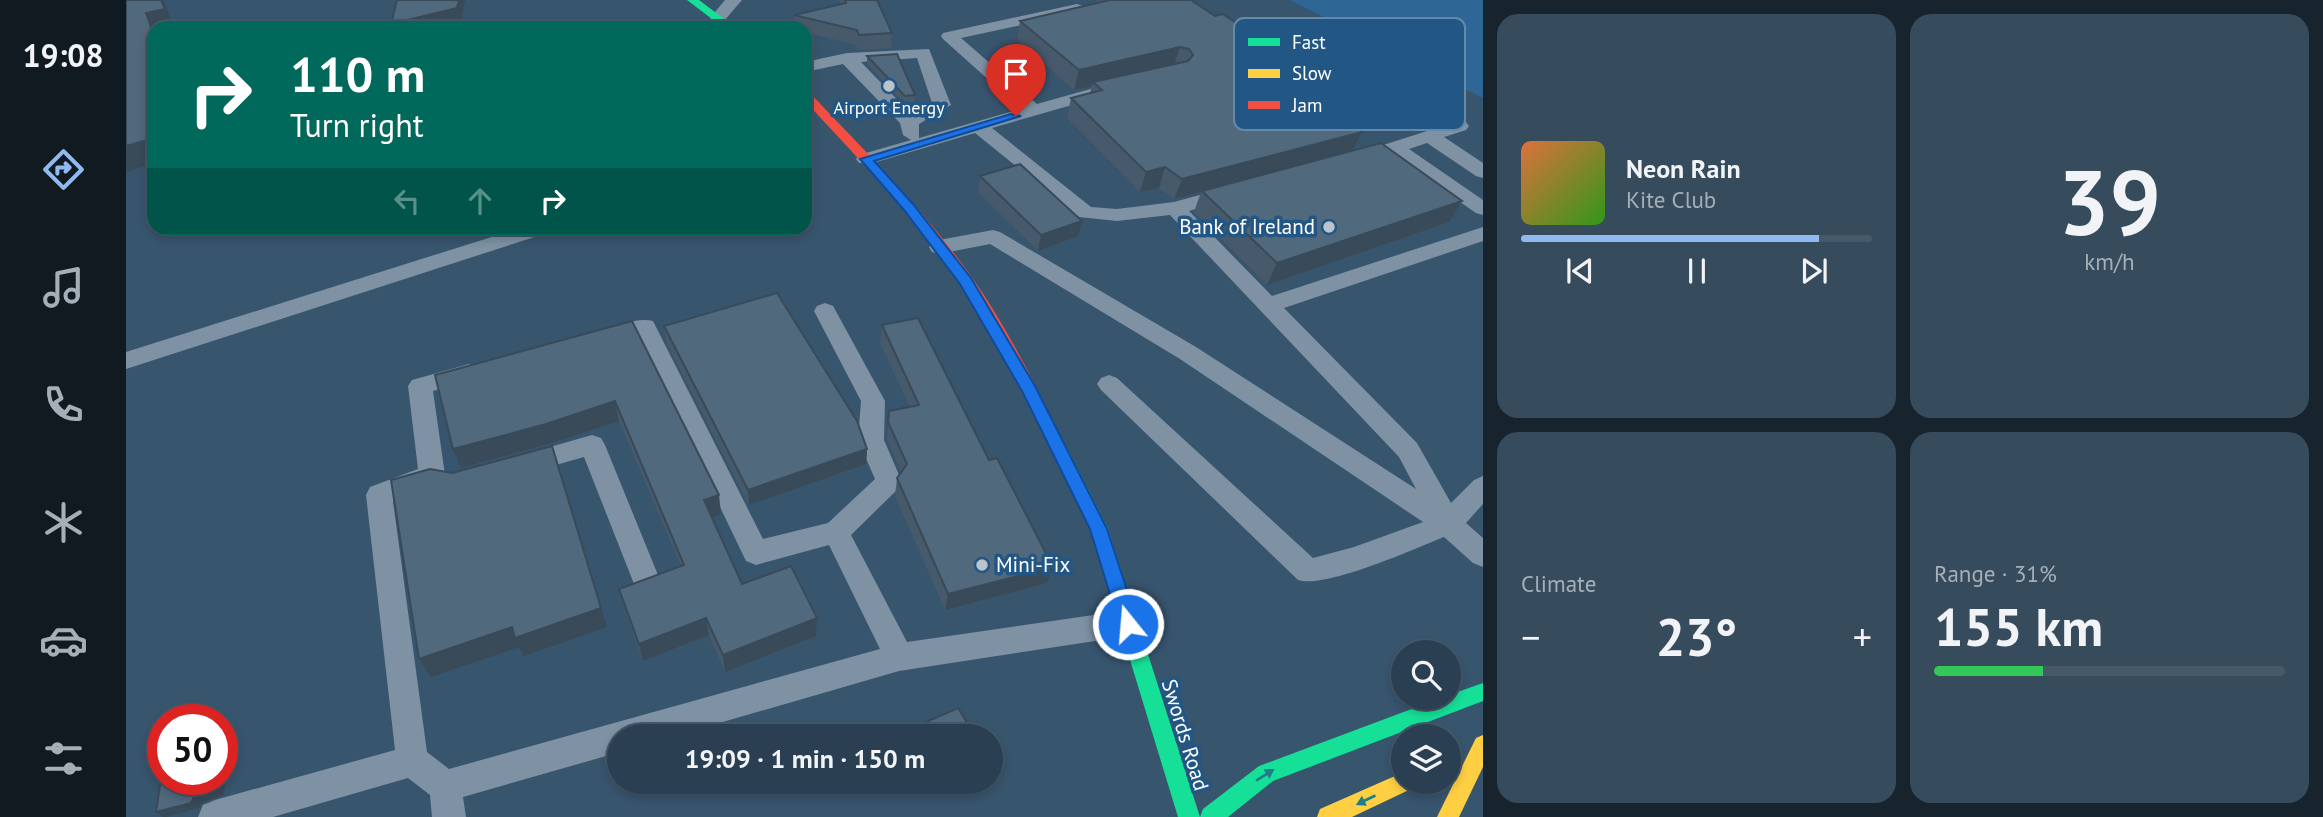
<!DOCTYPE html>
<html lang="en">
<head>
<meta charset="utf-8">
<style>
	:root { --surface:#2a4052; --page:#364b5c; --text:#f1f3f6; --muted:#a5afb8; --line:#465969; --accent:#90b9f0 }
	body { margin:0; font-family:"PT Sans",sans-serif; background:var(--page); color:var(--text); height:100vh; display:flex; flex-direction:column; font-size:26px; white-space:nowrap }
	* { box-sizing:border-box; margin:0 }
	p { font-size:23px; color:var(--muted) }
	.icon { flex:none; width:38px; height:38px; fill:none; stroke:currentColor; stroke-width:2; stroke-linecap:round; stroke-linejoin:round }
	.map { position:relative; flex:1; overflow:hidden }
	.drawer { display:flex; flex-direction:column; gap:14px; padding:14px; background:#17232d; width:840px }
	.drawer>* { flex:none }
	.guide { position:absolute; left:21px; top:21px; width:665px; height:214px; border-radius:21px; box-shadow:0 4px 10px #0003,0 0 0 2px var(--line); background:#00695c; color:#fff; overflow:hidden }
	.tools { position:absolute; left:1265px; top:640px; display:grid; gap:14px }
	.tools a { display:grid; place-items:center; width:70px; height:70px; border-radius:50%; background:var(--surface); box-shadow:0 4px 10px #0003,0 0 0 2px var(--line); font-size:35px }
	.speed { position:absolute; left:21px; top:704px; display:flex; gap:14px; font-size:35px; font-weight:700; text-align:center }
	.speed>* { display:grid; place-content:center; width:91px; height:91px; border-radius:50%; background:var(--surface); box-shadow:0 4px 10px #0003,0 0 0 2px var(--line); line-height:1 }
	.speed .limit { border:10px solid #d22; background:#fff; color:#111 }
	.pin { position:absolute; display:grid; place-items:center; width:60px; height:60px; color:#fff; margin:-72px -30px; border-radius:50% 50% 50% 0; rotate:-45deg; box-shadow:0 0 7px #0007 }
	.pin .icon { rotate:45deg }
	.me { position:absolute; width:77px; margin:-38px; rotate:343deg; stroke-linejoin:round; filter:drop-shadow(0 0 5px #0008) }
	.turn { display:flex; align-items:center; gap:24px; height:147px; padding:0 28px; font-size:32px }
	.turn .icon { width:91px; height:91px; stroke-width:2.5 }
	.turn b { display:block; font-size:49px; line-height:60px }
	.lanes { display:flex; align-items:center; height:66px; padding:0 28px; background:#0003; justify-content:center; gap:35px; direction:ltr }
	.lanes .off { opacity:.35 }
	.big { font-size:52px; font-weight:600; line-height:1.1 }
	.drawer .tile { flex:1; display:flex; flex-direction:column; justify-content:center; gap:10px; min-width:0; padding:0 24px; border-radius:21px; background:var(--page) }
	.drawer .dial { align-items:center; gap:0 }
	.dial b { font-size:91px; line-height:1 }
	.song { display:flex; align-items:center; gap:21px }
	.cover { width:84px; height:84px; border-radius:10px; background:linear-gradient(135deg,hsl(20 70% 55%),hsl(110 70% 35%)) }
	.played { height:7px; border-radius:4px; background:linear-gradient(90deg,var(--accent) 85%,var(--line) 85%) }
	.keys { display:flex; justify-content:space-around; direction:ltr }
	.heat { display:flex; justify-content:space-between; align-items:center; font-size:38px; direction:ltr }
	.charge { height:10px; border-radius:5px; background:linear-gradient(90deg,#34c759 31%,var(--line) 0) }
	.drawer .tiles { flex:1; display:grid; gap:14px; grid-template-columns:repeat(2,1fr) }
	.trip { position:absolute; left:481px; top:724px; width:396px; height:70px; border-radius:35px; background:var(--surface); box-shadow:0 4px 10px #0003,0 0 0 2px var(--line); font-weight:600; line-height:70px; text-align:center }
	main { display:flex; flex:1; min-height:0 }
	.tabs { display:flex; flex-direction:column; width:126px; justify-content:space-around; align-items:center; background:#111a21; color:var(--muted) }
	.tabs .icon { width:49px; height:49px }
	.tabs .current { color:var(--accent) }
	.tabs b { font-size:32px; color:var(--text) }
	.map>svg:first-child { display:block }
	.green { fill:#2e6696 }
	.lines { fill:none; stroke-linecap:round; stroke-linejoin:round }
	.lane { fill:#7e92a4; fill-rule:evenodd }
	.fast { fill:#16e098; fill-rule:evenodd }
	.slow { fill:#ffcf43; fill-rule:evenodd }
	.jam { fill:#f24e42; fill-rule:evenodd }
	.wall { fill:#465a6c }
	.shaded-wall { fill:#394a58 }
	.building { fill:#51697d; stroke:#394a58; stroke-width:2 }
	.oneway { fill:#1e7f8a }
	.route { fill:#1a73e8; stroke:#114b97; stroke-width:2 }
	.poi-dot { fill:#b9c4cc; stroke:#225684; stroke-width:2.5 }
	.labels { text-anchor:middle; stroke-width:7; stroke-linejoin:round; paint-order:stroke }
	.far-poi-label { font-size:18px; fill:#fff; stroke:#225684 }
	.poi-label { font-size:21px; fill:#fff; stroke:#225684; text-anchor:end }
	.street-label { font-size:21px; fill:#fff; stroke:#225684 }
	.key { fill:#225684; stroke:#6489a9; stroke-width:2 }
	.key-label { font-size:19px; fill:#fff }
</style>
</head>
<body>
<main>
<nav class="tabs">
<b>19:08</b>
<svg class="icon current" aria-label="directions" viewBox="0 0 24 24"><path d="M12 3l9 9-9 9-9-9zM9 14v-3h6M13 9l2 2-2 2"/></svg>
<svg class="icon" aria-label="music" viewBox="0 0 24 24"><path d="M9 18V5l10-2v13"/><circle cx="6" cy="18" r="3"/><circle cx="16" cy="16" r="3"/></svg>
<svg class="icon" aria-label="phone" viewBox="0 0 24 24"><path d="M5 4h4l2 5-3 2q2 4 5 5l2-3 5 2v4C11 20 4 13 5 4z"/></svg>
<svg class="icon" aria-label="climate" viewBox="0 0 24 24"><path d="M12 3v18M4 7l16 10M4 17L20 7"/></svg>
<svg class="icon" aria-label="car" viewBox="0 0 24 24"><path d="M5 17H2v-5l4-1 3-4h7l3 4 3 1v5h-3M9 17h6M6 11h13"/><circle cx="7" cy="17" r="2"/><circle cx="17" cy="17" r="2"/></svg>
<svg class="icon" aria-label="filters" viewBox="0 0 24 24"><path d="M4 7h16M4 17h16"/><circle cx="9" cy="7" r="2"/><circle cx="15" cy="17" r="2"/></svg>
</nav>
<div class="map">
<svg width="1357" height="817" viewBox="0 0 1357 817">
	<rect width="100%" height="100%" fill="#38556e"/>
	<!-- green -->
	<polygon class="green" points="1164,0 1357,0 1357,98"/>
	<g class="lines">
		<!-- lane -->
		<g class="lane">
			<polygon points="599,0 616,0 598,21 586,21 584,18"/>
			<path d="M951,4L957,6L959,9L957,12L835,38L911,104L975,86L981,87L984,91L981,95L866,128L965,207L991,209L1048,202L1103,187L1110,189L1113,193L1110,197L1063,211L1146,296L1357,227V241L1158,308L1291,443L1325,503L1348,480L1357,476V504L1340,523L1357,538V567L1347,563L1318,537C1288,549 1199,589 1172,580L975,390L971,384L975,378L983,375L991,378L1187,558L1228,547L1297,522L1054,359L864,244L813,254L806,252L803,247L806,242L813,240L867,230L874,232L1070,347L1290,489L1273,457L1044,215L991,221L953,217L849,133L747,163H733L730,159L733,155L785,140L777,135L774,123L717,64L679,72V62L721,53L803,49L825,105L793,124V138L895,109L817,39L815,36L817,33ZM791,58L806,103L785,114L735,62Z"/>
			<polygon points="1203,32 1238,53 1230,58 1200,42 1140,54 1132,49 1140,44"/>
			<polygon points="1277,76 1323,101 1343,126 1340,130 1318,137 1357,163 1357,178 1350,176 1301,143 1283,149 1357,200 1357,215 1350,213 1266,155 1233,165 1223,159 1226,155 1323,124 1311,109 1271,85 1268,81"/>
			<polygon points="394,228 424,228 421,233 0,369 0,352"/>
			<path d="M699,303L707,306L759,401L758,440L776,482L772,489L725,535L781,642L1002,610L1012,614L1017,623L1012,632L1002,636L773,671L545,737H494V752L337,797L340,817H306L304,795L282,778L147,817H72L77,805L89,800L269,750L240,495L244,487L292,469L282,386L286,380L343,364L351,367L355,373L351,379L307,391L319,475L315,482L267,501L301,752L323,769L754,649L703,545L630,565L620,561L512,337L480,346L472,344L469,338L472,332C488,327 511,317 527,321L637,539L702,523L749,479L732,440L735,401L688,311L691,306Z"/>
			<polygon points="466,435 475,438 479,445 534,580 530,589 520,592 510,589 458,457 398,474 389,471 385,464 389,457"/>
		</g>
		<!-- fast -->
		<g class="fast">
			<polygon points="561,0 573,0 610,28 598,28"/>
			<polygon points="933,443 939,444 982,529 1074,817 1052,817 964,529 925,449 927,444"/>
			<polygon points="1357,683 1357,701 1147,781 1102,817 1074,817 1077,809 1133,766 1315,698 1323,698 1323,695"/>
		</g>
		<!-- slow -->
		<g class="slow">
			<polygon points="1357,735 1357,767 1333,817 1311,817 1350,738"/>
			<polygon points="1278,772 1278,782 1288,782 1285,789 1226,817 1191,817 1194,809"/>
		</g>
		<!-- jam -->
		<path class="jam" d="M679,91L683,92C739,151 798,210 845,276C883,330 912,390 941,449L939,454H927C897,397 872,337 836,284C790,217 733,160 679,101Z"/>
	</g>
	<!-- wall -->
	<g class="wall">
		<polygon points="713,0 751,0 766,33 765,48 732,50 730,45 679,32 679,28 668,28 668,15 715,4"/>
		<polygon points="969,0 1065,0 1089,16 1151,51 1300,106 1237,126 1234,131 1236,132 1227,151 1323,222 1141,285 1068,212 1075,192 1048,199 1033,188 1014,192 941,118 945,98 964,93 966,86 948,90 891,40 894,21 973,3"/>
		<polygon points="741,56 789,95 788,103 779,104 741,64"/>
		<polygon points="854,176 952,236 912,251 852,192"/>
		<polygon points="506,321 595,514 586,518 616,584 691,618 690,636 599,672 583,635 517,661 498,607 493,589 555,566 493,421 426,443 335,468"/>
		<polygon points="756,325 863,460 927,567 921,583 819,610 769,496 771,478 775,472 761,439 763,411 784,407 754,343"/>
		<polygon points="538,326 741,449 740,464 623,505 540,342"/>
	</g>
	<!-- shaded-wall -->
	<g class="shaded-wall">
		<polygon points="35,0 37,0 49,28 28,28 28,35 20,13"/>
		<polygon points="333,0 339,0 335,21 308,28 266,28 265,24"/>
		<polygon points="1054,47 1048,66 967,82 966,86 948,90 953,70"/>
		<polygon points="1311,87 1300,106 1237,126 1233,133 1236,132 1226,152 1076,191 1075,192 1048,199 1056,179 1219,120 1236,109"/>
		<polygon points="28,138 28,163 0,172 0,146"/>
		<polygon points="1039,167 1033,188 1014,192 1020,172"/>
		<polygon points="1336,201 1323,222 1141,285 1151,263"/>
		<polygon points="956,221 952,236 912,251 915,235"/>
		<polygon points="489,401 493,421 426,443 335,468 327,449"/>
		<polygon points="426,446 481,627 398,656 393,647 305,677 293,659 386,627"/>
		<polygon points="741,449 740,464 623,505 622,490"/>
		<polygon points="593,495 595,514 580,520 578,500"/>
		<polygon points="927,567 921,583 819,610 822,594"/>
		<polygon points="580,618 583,635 517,661 513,644"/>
		<polygon points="691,618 690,636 599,672 597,655"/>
		<polygon points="96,742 103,748 98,795 76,803 73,808 40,817 37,817 30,812 92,779 96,779"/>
		<polygon points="811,782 819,782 809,788"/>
	</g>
	<!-- building -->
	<g class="building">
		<polygon points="0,0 35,0 39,9 20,13 28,35 28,138 0,146"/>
		<polygon points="271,0 333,0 331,8 265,24"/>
		<polygon points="719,0 751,0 766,33 733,35 731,30 668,15 720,3"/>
		<polygon points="984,0 1065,0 1089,16 1097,14 1151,51 1220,33 1311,87 1236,109 1243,113 1219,120 1236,132 1056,179 1039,167 1020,172 945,98 976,90 967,82 1062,61 1067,55 1063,49 1054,47 953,70 894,21"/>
		<polygon points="362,22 426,28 364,28"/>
		<polygon points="771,54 789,95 779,96 741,56"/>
		<polygon points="1255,143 1336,201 1151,263 1076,191"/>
		<polygon points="894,164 956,221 915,235 854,176"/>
		<polygon points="651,293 731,421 741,449 622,490 538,326"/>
		<polygon points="792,318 863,460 871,458 927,567 822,594 771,478 781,464 762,422 763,411 793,405 756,325"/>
		<polygon points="506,321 593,495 578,500 616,584 665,566 691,618 597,655 580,618 513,644 493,589 558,565 489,401 420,424 327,449 309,375"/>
		<polygon points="426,446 475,608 389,638 386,627 293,659 265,480 304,469 326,473"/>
		<polygon points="832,708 850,737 786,737 782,730"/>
		<polygon points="37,765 37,779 92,779 90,789 68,797 65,803 30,812"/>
	</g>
	<!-- one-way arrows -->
	<defs><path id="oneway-solid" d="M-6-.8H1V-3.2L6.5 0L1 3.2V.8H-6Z" transform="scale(1.75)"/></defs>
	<g class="oneway">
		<use href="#oneway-solid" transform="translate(1139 775) rotate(-32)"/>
		<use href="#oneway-solid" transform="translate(1240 800) rotate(154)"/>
	</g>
	<!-- route -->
	<polygon class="route" points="885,114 895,116 748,161 787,204 845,278 909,386 981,529 1012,624 1009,630 1002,632 995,630 993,624 964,529 896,391 834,284 778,210 734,159"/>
	<!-- markers -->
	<g class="poi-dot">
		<circle cx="763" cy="86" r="7"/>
		<circle cx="1203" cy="227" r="7"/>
		<circle cx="856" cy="565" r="7"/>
	</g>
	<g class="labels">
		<!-- far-poi labels -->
		<g class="far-poi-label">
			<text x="763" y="114">Airport Energy</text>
		</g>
		<!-- poi labels -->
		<g class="poi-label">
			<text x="1189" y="234">Bank of Ireland</text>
			<text x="870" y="572" text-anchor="start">Mini-Fix</text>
		</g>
		<!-- street labels -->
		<g class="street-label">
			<text transform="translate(1059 735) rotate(73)" y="7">Swords Road</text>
		</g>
	</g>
	<!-- legend -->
	<rect x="1108" y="18" width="231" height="112" rx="10" class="key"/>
	<rect x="1122" y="38" width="32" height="8" fill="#16e098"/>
	<rect x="1122" y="69" width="32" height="9" fill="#ffcf43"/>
	<rect x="1122" y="101" width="32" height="8" fill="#f24e42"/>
	<g class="key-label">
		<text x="1166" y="49">Fast</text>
		<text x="1166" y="80">Slow</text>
		<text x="1166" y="112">Jam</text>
	</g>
</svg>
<div class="tools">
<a><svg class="icon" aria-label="search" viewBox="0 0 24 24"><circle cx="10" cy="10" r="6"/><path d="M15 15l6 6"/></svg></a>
<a><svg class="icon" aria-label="layers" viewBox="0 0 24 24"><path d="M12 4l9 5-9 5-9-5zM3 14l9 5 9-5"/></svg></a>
</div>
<div class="speed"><div class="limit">50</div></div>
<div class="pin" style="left:890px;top:116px;background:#d93025"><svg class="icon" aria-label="arrive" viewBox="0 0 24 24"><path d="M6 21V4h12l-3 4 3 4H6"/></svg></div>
<svg class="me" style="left:1002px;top:624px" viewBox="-20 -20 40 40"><circle r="17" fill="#1a73e8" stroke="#fff" stroke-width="3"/><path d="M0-11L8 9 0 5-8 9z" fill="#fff"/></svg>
<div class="trip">19:09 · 1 min · 150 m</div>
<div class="guide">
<div class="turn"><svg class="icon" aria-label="right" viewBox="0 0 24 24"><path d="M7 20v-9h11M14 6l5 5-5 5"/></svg><div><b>110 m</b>Turn right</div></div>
<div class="lanes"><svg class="icon off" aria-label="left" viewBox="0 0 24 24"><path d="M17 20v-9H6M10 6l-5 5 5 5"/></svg><svg class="icon off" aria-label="ahead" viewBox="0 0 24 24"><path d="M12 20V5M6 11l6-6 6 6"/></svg><svg class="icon" aria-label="right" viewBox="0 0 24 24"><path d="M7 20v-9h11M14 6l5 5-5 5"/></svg></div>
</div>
</div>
<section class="drawer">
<div class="tiles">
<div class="tile">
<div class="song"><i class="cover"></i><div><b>Neon Rain</b><p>Kite Club</p></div></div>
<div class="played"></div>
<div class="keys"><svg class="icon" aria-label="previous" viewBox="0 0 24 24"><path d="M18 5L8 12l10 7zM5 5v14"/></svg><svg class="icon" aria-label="pause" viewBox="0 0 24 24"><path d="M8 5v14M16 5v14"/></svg><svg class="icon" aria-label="next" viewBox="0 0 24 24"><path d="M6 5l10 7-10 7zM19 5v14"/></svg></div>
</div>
<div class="tile dial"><b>39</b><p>km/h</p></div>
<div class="tile"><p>Climate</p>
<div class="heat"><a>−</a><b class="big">23°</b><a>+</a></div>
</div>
<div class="tile"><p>Range · 31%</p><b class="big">155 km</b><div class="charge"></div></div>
</div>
</section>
</main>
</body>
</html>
